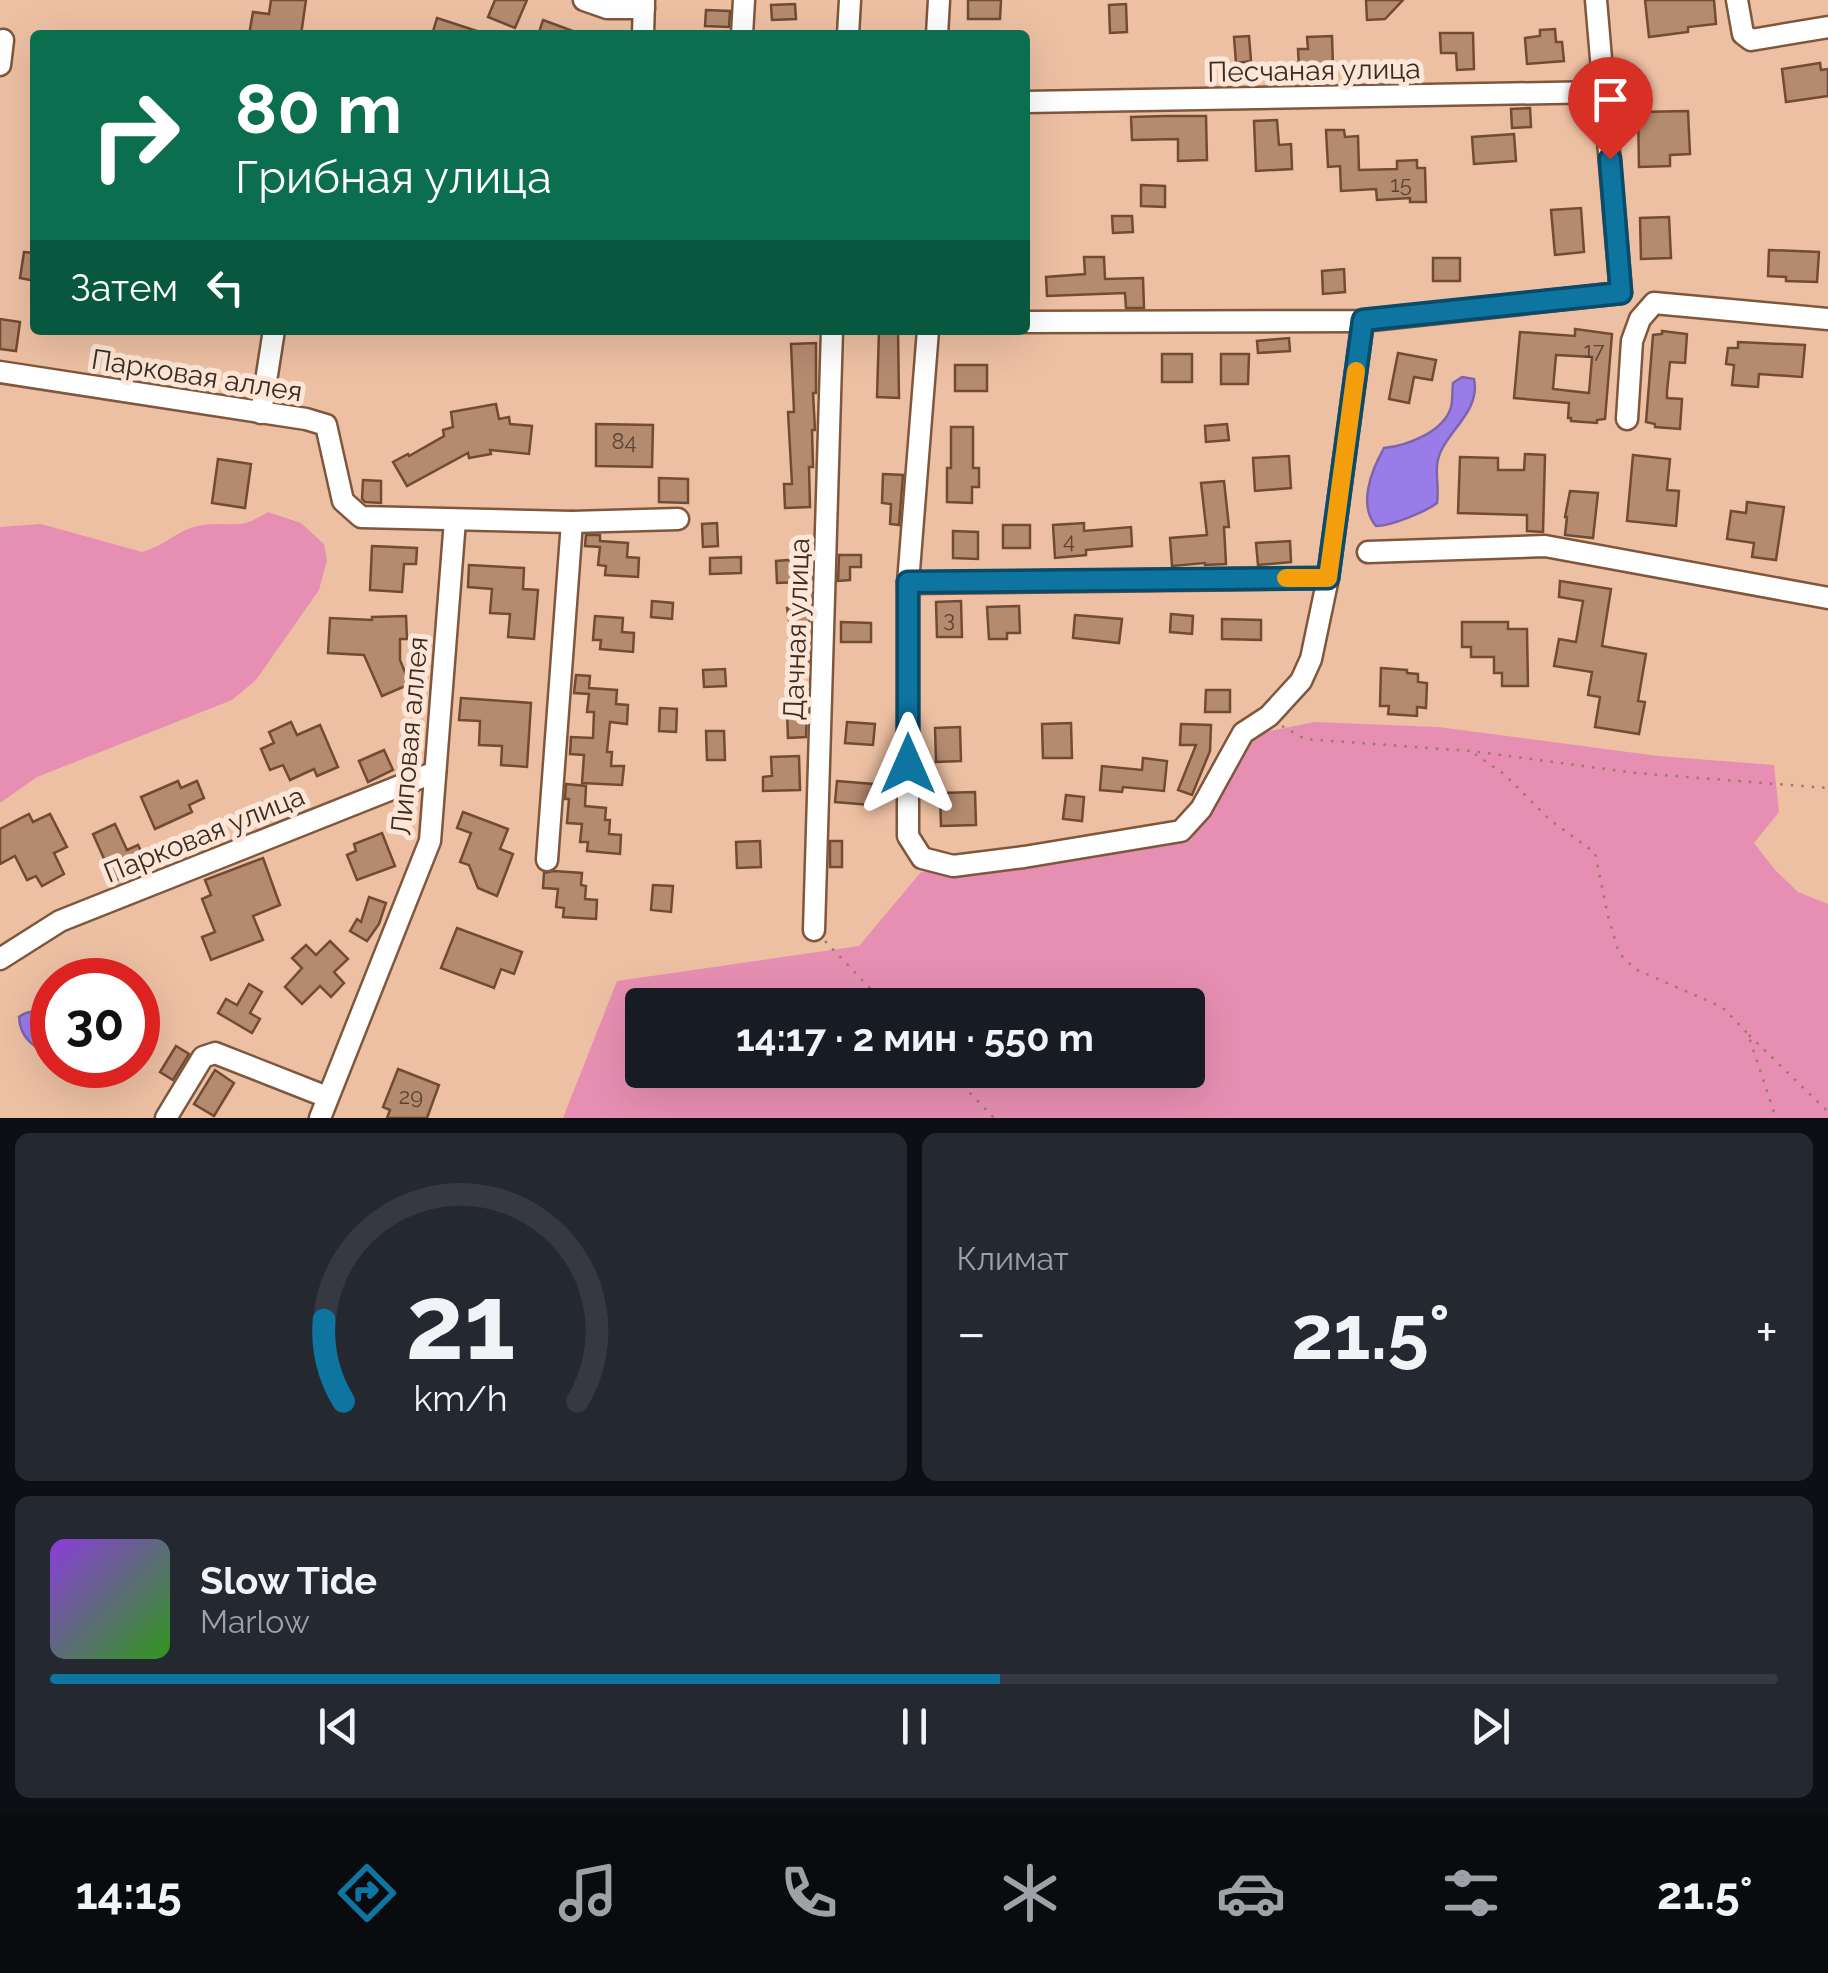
<!DOCTYPE html>
<html lang="ru">
<head>
<meta charset="utf-8">
<style>
	:root { --surface:#171b24; --page:#242831; --text:#f1f3f6; --muted:#9ea1a6; --line:#363941; --accent:#0e74a0 }
	body { margin:0; font-family:Raleway,sans-serif; background:var(--page); color:var(--text); height:100vh; display:flex; flex-direction:column; font-size:38px; white-space:nowrap }
	* { box-sizing:border-box; margin:0 }
	p { font-size:32px; color:var(--muted) }
	.icon { flex:none; width:55px; height:55px; fill:none; stroke:currentColor; stroke-width:2; stroke-linecap:round; stroke-linejoin:round }
	.map { position:relative; height:1118px; overflow:hidden }
	.panel { display:flex; flex-direction:column; gap:15px; padding:15px; background:#0d0f14; flex:1 }
	.panel>* { flex:none }
	.top-card { position:absolute; left:30px; top:30px; width:1000px; height:305px; border-radius:10px; box-shadow:0 10px 40px #0002; background:#0b6e4f; color:#fff; overflow:hidden }
	.speed { position:absolute; left:30px; top:958px; display:flex; gap:20px; font-size:50px; font-weight:700; text-align:center }
	.speed>* { display:grid; place-content:center; width:130px; height:130px; border-radius:50%; background:var(--surface); box-shadow:0 10px 40px #0002; line-height:1 }
	.speed .limit { border:15px solid #d22; background:#fff; color:#111 }
	.pin { position:absolute; display:grid; place-items:center; width:85px; height:85px; color:#fff; margin:-102px -42px; border-radius:50% 50% 50% 0; rotate:-45deg; box-shadow:0 0 10px #0007 }
	.pin .icon { rotate:45deg }
	.me { position:absolute; width:110px; margin:-55px; rotate:0deg; stroke-linejoin:round; filter:drop-shadow(0 0 8px #0008) }
	.turn { display:flex; align-items:center; gap:35px; height:210px; padding:0 40px; font-size:45px }
	.turn .icon { width:130px; height:130px; stroke-width:2.5 }
	.turn b { display:block; font-size:70px; line-height:85px }
	.then { display:flex; align-items:center; height:95px; padding:0 40px; background:#0003; gap:20px; font-size:38px }
	.big { font-size:75px; font-weight:700; line-height:1.1 }
	.panel .widget { flex:1; display:flex; flex-direction:column; justify-content:center; gap:15px; min-width:0; padding:0 35px; border-radius:15px; background:var(--page) }
	.panel .dial { align-items:center; gap:0 }
	.dial svg { height:260px; overflow:visible; fill:none; stroke:var(--line); stroke-width:7; stroke-linecap:round; text-anchor:middle }
	.dial text { fill:var(--text); stroke:none }
	.song { display:flex; align-items:center; gap:30px }
	.cover { width:120px; height:120px; border-radius:15px; background:linear-gradient(135deg,hsl(270 70% 55%),hsl(110 70% 35%)) }
	.played { height:10px; border-radius:5px; background:linear-gradient(90deg,var(--accent) 55%,var(--line) 55%) }
	.keys { display:flex; justify-content:space-around; direction:ltr }
	.heat { display:flex; justify-content:space-between; align-items:center; font-size:55px; direction:ltr }
	.panel .tiles { flex:1; display:grid; gap:15px; grid-template-columns:1fr 1fr }
	.widget:last-child { grid-column:span 2 }
	.trip { position:absolute; left:625px; top:988px; width:580px; height:100px; border-radius:10px; background:var(--surface); box-shadow:0 10px 40px #0002; font-weight:700; line-height:100px; text-align:center }
	.dock { display:flex; height:160px; justify-content:space-around; align-items:center; background:#090b0e; color:var(--muted) }
	.dock .icon { width:70px; height:70px }
	.dock .current { color:var(--accent) }
	.dock b { font-size:45px; color:var(--text) }
	.map>svg:first-child { display:block }
	.green { fill:#e78fb2; fill-rule:evenodd }
	.water { fill:#9a7ce8; stroke:#7e64ac; stroke-width:2.5 }
	.building { fill:#b58b70; stroke:#714b32; stroke-width:2.5; fill-rule:evenodd }
	.lines { fill:none; stroke-linecap:round; stroke-linejoin:round }
	.minor-casing { stroke:#7e573d; stroke-width:25 }
	.path { stroke:#9b7b66; stroke-width:2.5; stroke-dasharray:2.5 8; stroke-linecap:butt }
	.minor { stroke:#fff; stroke-width:20 }
	.route-casing { stroke:#094b68; stroke-width:25 }
	.route { stroke:#0e74a0; stroke-width:18 }
	.slow { stroke:#f59e0b; stroke-width:18 }
	.labels { text-anchor:middle; stroke-width:10; stroke-linejoin:round; paint-order:stroke }
	.number-label { font-size:22px; fill:#5b4434 }
	.street-label { font-size:28px; fill:#3d2c20; stroke:#fde6d7 }
</style>
</head>
<body>
<div class="map">
<svg width="1828" height="1118" viewBox="0 0 1828 1118">
	<rect width="100%" height="100%" fill="#edc0a3"/>
	<!-- green -->
	<g class="green">
		<path d="M268,512L301,523L324,544L327,560L319,590L256,680L232,700L37,777L0,803V527L41,524L142,552C164,546 173,534 191,528C209,522 222,525 239,524C250,523 259,517 268,512Z"/>
		<path d="M1314,722L1438,727L1658,756L1774,765L1779,812L1754,843L1775,870L1798,892L1828,904V1118H563L617,981L859,946L921,872L1191,840L1250,735ZM642,1005H1188V1070H642Z"/>
	</g>
	<!-- water -->
	<g class="water">
		<path d="M1462,377L1474,379C1480,408 1454,426 1442,449C1432,467 1440,484 1437,503C1425,512 1391,526 1376,526C1358,505 1371,471 1384,448C1406,446 1444,432 1451,407C1453,400 1452,390 1453,383Z"/>
		<path d="M52,1008V1055C34,1048 20,1038 19,1017C28,1009 41,1013 52,1008Z"/>
	</g>
	<!-- building -->
	<g class="building">
		<polygon points="271,0 306,0 301,35 249,35 253,12 269,14"/>
		<polygon points="495,0 527,0 515,28 488,17"/>
		<polygon points="968,0 1001,0 1000,19 968,19"/>
		<polygon points="1366,0 1403,0 1385,19 1367,20"/>
		<polygon points="1645,0 1714,0 1716,24 1688,27 1688,32 1649,37"/>
		<polygon points="795,4 796,19 772,20 771,5"/>
		<polygon points="1126,4 1127,32 1110,33 1109,5"/>
		<polygon points="706,10 730,11 729,27 705,26"/>
		<polygon points="437,18 483,33 483,35 432,35"/>
		<polygon points="543,20 581,34 580,35 538,35"/>
		<polygon points="1555,29 1556,42 1562,42 1564,61 1527,64 1525,38 1540,36 1540,30"/>
		<polygon points="1440,33 1473,33 1474,69 1457,70 1456,53 1441,53"/>
		<polygon points="1249,36 1251,61 1236,63 1234,37"/>
		<polygon points="1332,36 1333,67 1299,68 1298,49 1308,49 1307,37"/>
		<polygon points="1820,63 1821,70 1828,69 1828,96 1786,102 1782,69"/>
		<polygon points="1530,108 1531,127 1512,128 1511,109"/>
		<polygon points="1688,111 1690,154 1670,155 1670,166 1639,167 1638,112"/>
		<polygon points="1166,116 1206,116 1207,160 1178,161 1178,139 1132,140 1131,117"/>
		<polygon points="1277,120 1279,145 1291,144 1292,169 1256,171 1254,121"/>
		<polygon points="1326,130 1344,130 1345,137 1358,136 1359,170 1397,169 1397,161 1417,160 1417,168 1425,168 1426,202 1410,202 1410,198 1377,200 1376,189 1341,191 1340,166 1328,167"/>
		<polygon points="1514,134 1516,161 1474,164 1472,137"/>
		<polygon points="1141,185 1165,186 1165,207 1141,206"/>
		<polygon points="1581,208 1584,252 1555,255 1551,210"/>
		<polygon points="1112,216 1132,216 1133,232 1113,233"/>
		<polygon points="1669,217 1671,258 1641,259 1640,218"/>
		<polygon points="1769,250 1819,252 1817,282 1786,281 1786,277 1768,276"/>
		<polygon points="24,252 35,253 35,281 20,278"/>
		<polygon points="1084,257 1104,257 1105,279 1143,278 1144,308 1126,308 1125,293 1047,296 1046,277 1085,274"/>
		<rect x="1433" y="258" width="27" height="23"/>
		<polygon points="1344,269 1345,292 1323,294 1322,271"/>
		<polygon points="0,319 20,322 16,351 0,349"/>
		<path d="M1575,329L1612,334L1605,419L1597,420V423L1571,421V418H1568L1569,403L1514,398L1520,332L1575,336ZM1556,355L1592,357L1589,393L1553,389Z"/>
		<polygon points="879,330 898,330 899,398 877,397"/>
		<polygon points="1662,331 1687,334 1685,363 1670,362 1667,391 1667,398 1682,399 1680,429 1655,427 1655,424 1646,422 1653,335 1662,334"/>
		<polygon points="1289,338 1290,351 1258,353 1257,341"/>
		<polygon points="1738,342 1805,345 1802,377 1759,374 1758,387 1732,385 1734,365 1726,364 1728,348 1738,348"/>
		<polygon points="816,343 816,393 813,393 815,430 812,430 813,467 809,467 810,507 785,508 784,484 792,484 788,412 794,412 791,344"/>
		<polygon points="1398,353 1436,360 1432,380 1414,377 1409,403 1389,399"/>
		<rect x="1162" y="354" width="30" height="28"/>
		<polygon points="1221,354 1249,354 1248,384 1221,384"/>
		<rect x="955" y="365" width="32" height="26"/>
		<polygon points="496,404 499,419 509,417 510,424 532,426 529,454 490,450 491,454 469,458 468,453 407,486 393,462 408,454 409,456 444,436 443,430 453,427 451,412"/>
		<polygon points="596,424 653,425 652,467 596,466"/>
		<polygon points="1227,424 1229,440 1206,442 1205,426"/>
		<polygon points="951,427 973,427 973,468 979,468 979,487 972,487 972,503 947,502 947,468 951,468"/>
		<polygon points="1525,454 1545,455 1543,532 1527,531 1527,515 1458,513 1460,457 1498,458 1498,470 1524,470"/>
		<polygon points="1633,455 1670,459 1667,490 1679,491 1676,526 1627,521"/>
		<polygon points="1289,456 1291,488 1255,491 1253,458"/>
		<polygon points="218,459 251,464 245,508 212,503"/>
		<polygon points="883,474 903,475 899,525 890,524 891,504 882,503"/>
		<polygon points="659,478 688,479 688,503 659,502"/>
		<polygon points="363,480 381,481 381,503 365,502 362,499"/>
		<polygon points="1224,481 1229,527 1224,527 1226,564 1205,565 1205,563 1172,566 1170,538 1207,535 1201,483"/>
		<polygon points="1570,491 1598,493 1593,538 1565,535 1567,517 1565,517"/>
		<polygon points="1747,502 1784,507 1776,560 1752,557 1754,543 1727,539 1731,511 1746,513"/>
		<polygon points="717,523 718,546 703,547 702,524"/>
		<polygon points="1084,523 1084,531 1131,527 1132,546 1086,550 1086,555 1055,558 1053,525"/>
		<rect x="1003" y="525" width="27" height="23"/>
		<polygon points="953,531 978,532 978,559 953,558"/>
		<polygon points="586,535 600,535 600,541 628,543 627,557 639,558 638,577 605,575 606,566 598,565 600,547 585,546"/>
		<polygon points="1290,541 1291,562 1258,565 1256,543"/>
		<polygon points="372,546 417,548 416,564 404,564 402,592 370,590"/>
		<polygon points="839,555 861,555 861,567 850,567 850,580 838,581"/>
		<polygon points="741,557 741,573 710,574 710,558"/>
		<polygon points="800,559 801,582 777,583 776,561"/>
		<polygon points="469,565 524,568 523,589 538,590 534,639 508,637 510,614 490,613 492,589 468,587"/>
		<polygon points="1560,581 1611,589 1602,646 1646,654 1638,701 1645,702 1639,734 1595,727 1600,697 1588,695 1592,672 1554,666 1559,639 1576,642 1583,601 1559,597"/>
		<polygon points="652,601 673,603 672,619 651,617"/>
		<polygon points="961,601 962,637 937,637 936,602"/>
		<polygon points="810,603 809,622 790,626 787,608"/>
		<polygon points="1019,606 1020,633 1007,633 1007,639 989,639 987,607"/>
		<polygon points="1171,614 1193,616 1192,634 1170,632"/>
		<polygon points="1075,615 1122,619 1119,643 1073,638"/>
		<polygon points="406,616 407,639 400,639 400,660 410,684 382,696 364,655 328,653 330,618 372,620 372,617"/>
		<polygon points="595,616 623,618 622,632 634,633 633,652 600,649 601,640 593,640"/>
		<polygon points="1222,619 1261,620 1261,640 1222,639"/>
		<polygon points="841,622 871,623 871,642 841,642"/>
		<polygon points="1462,622 1508,622 1508,629 1527,629 1528,686 1502,686 1502,673 1494,673 1494,657 1471,657 1471,647 1462,647"/>
		<polygon points="809,645 808,671 790,672 788,646"/>
		<polygon points="1381,668 1407,670 1407,673 1418,674 1418,682 1427,683 1426,708 1417,707 1417,716 1388,714 1389,706 1380,706"/>
		<polygon points="725,669 726,686 704,687 703,670"/>
		<polygon points="576,675 590,676 589,688 617,690 616,704 628,705 627,724 610,722 607,752 612,752 611,766 624,766 622,785 582,783 584,755 570,754 571,737 593,738 594,712 587,712 589,694 574,693"/>
		<polygon points="1206,690 1230,690 1230,712 1205,712"/>
		<polygon points="461,698 531,703 527,767 501,765 502,746 479,745 480,721 459,720"/>
		<polygon points="660,708 677,709 676,732 659,731"/>
		<polygon points="807,711 806,737 788,738 787,712"/>
		<polygon points="291,722 297,735 320,725 338,767 317,776 314,769 290,780 283,765 270,770 261,749 274,743 269,732"/>
		<polygon points="847,722 875,724 873,745 845,743"/>
		<polygon points="1071,723 1072,758 1043,758 1042,724"/>
		<polygon points="1181,724 1211,725 1210,751 1192,795 1178,790 1196,745 1180,745"/>
		<polygon points="960,727 961,761 936,762 935,728"/>
		<polygon points="706,731 724,731 725,760 707,760"/>
		<polygon points="384,750 393,770 368,782 359,761"/>
		<polygon points="799,756 800,790 763,791 763,777 772,776 771,757"/>
		<polygon points="1143,758 1167,761 1164,791 1123,787 1122,792 1100,790 1102,766 1142,770"/>
		<polygon points="178,781 181,788 197,781 204,798 189,805 192,812 155,829 141,797"/>
		<polygon points="837,781 873,784 871,805 835,802"/>
		<polygon points="566,784 586,786 585,806 606,808 605,820 610,820 609,834 621,835 620,854 587,851 588,842 580,842 582,824 567,823 569,799 565,799"/>
		<polygon points="975,792 976,825 941,826 940,793"/>
		<polygon points="1066,795 1084,797 1082,821 1063,819"/>
		<polygon points="463,812 508,829 500,849 513,854 497,896 478,888 469,865 460,862 471,833 457,828"/>
		<polygon points="29,814 33,822 50,814 67,847 54,853 64,874 42,886 36,876 27,880 15,856 0,864 0,829"/>
		<polygon points="115,824 127,850 138,845 148,866 114,881 93,834"/>
		<polygon points="382,833 395,866 357,880 347,855 356,851 354,844"/>
		<polygon points="760,841 761,867 737,868 736,842"/>
		<rect x="830" y="841" width="12" height="26"/>
		<polygon points="263,858 280,905 253,916 263,940 211,960 202,937 215,932 202,899 211,895 205,880"/>
		<polygon points="554,871 582,873 581,885 586,886 585,899 597,900 596,919 563,917 564,908 556,907 558,889 543,888 544,873"/>
		<polygon points="653,885 673,886 671,912 651,910"/>
		<polygon points="369,897 386,903 379,924 367,941 350,931 357,919 361,922"/>
		<polygon points="457,928 522,952 514,974 501,969 494,988 441,968"/>
		<polygon points="330,941 348,959 334,972 344,983 331,997 320,986 302,1004 285,987 302,968 292,958 306,945 316,955"/>
		<polygon points="249,984 262,992 250,1013 260,1019 252,1033 218,1013 226,999 237,1005"/>
		<polygon points="176,1046 189,1054 173,1080 160,1072"/>
		<polygon points="398,1069 439,1085 427,1118 387,1118 390,1110 383,1107"/>
		<polygon points="215,1070 234,1083 214,1116 194,1104"/>
	</g>
	<g class="lines">
		<defs>
			<g id="minor">
				<polyline points="584,0 607,8 644,8"/>
				<polyline points="1737,0 1743,34 1751,40 1828,27"/>
				<polyline points="643,35 644,0"/>
				<polyline points="742,35 744,0"/>
				<polyline points="848,35 850,0"/>
				<polyline points="937,35 939,0"/>
				<polyline points="0,65 3,40"/>
				<polyline points="1025,102 1604,92"/>
				<polyline points="1025,322 1363,321 1621,293 1596,0"/>
				<polyline points="928,330 908,583 908,836 922,858 953,866 1024,857 1181,831 1201,809 1243,733 1269,716 1301,681 1311,659 1328,578 1363,321"/>
				<polyline points="0,372 306,419 326,425 343,501 361,517 572,522 678,519"/>
				<polyline points="261,413 274,330"/>
				<polyline points="1627,419 1632,341 1640,319 1654,303 1828,319"/>
				<polyline points="1368,552 1545,546 1828,598"/>
				<polyline points="908,583 1328,578"/>
				<polyline points="547,860 572,522"/>
				<polyline points="814,930 832,330"/>
				<polyline points="0,959 60,921 435,772"/>
				<polyline points="166,1118 203,1057 215,1053 327,1097"/>
				<polyline points="320,1118 430,841 455,520"/>
			</g>
		</defs>
		<!-- minor casing -->
		<use href="#minor" class="minor-casing"/>
		<!-- path -->
		<g class="path">
			<polyline points="1282,726 1305,739 1471,751 1636,773 1828,788"/>
			<polyline points="1475,754 1504,774 1549,819 1595,853 1608,916 1619,953 1635,969 1722,1007 1748,1034 1776,1118"/>
			<polyline points="825,941 886,1005"/>
			<polyline points="1749,1035 1825,1109 1828,1108"/>
			<polyline points="948,1070 994,1118"/>
		</g>
		<!-- minor -->
		<use href="#minor" class="minor"/>
	</g>
	<g class="lines">
		<defs>
			<polyline id="route" points="908,764 908,582 1328,578 1363,320 1621,293 1610,159"/>
		</defs>
		<!-- route casing -->
		<use href="#route" class="route-casing"/>
		<!-- route -->
		<use href="#route" class="route"/>
		<!-- slow -->
		<polyline class="slow" points="1286,578 1328,578 1356,371"/>
	</g>
	<g class="labels">
		<!-- number labels -->
		<g class="number-label">
			<text x="1401" y="192">15</text>
			<text x="1594" y="358">17</text>
			<text x="624" y="449">84</text>
			<text x="1069" y="548">4</text>
			<text x="949" y="627">3</text>
			<text x="411" y="1104">29</text>
		</g>
		<!-- street labels -->
		<g class="street-label">
			<text transform="translate(1314 70) rotate(-1)" y="10">Песчаная улица</text>
			<text transform="translate(197 375) rotate(9)" y="10">Парковая аллея</text>
			<text transform="translate(796 629) rotate(-88)" y="10">Дачная улица</text>
			<text transform="translate(409 736) rotate(-85)" y="10">Липовая аллея</text>
			<text transform="translate(204 834) rotate(-22)" y="10">Парковая улица</text>
		</g>
	</g>
</svg>
<div class="speed"><div class="limit">30</div></div>
<div class="pin" style="left:1610px;top:159px;background:#d93025"><svg class="icon" aria-label="arrive" viewBox="0 0 24 24"><path d="M6 21V4h12l-3 4 3 4H6"/></svg></div>
<svg class="me" style="left:908px;top:764px" viewBox="-20 -20 40 40"><path d="M0-17L14 15 0 8-14 15z" fill="#0e74a0" stroke="#fff" stroke-width="4"/></svg>
<div class="trip">14:17 · 2 мин · 550 m</div>
<div class="top-card">
<div class="turn"><svg class="icon" aria-label="right" viewBox="0 0 24 24"><path d="M7 20v-9h11M14 6l5 5-5 5"/></svg><div><b>80 m</b>Грибная улица</div></div>
<div class="then">Затем<svg class="icon" aria-label="left" viewBox="0 0 24 24"><path d="M17 20v-9H6M10 6l-5 5 5 5"/></svg></div>
</div>
</div>
<section class="panel">
<div class="tiles">
<div class="widget dial"><svg viewBox="0 0 100 80">
<path d="M14 69A42 42 0 1 1 86 69"/>
<path d="M14 69A42 42 0 0 1 8 44" stroke="#0e74a0"/>
<text x="50" y="56" font-size="32" font-weight="700">21</text>
<text x="50" y="72" font-size="11">km/h</text>
</svg></div>
<div class="widget"><p>Климат</p>
<div class="heat"><a>−</a><b class="big">21.5°</b><a>+</a></div>
</div>
<div class="widget">
<div class="song"><i class="cover"></i><div><b>Slow Tide</b><p>Marlow</p></div></div>
<div class="played"></div>
<div class="keys"><svg class="icon" aria-label="previous" viewBox="0 0 24 24"><path d="M18 5L8 12l10 7zM5 5v14"/></svg><svg class="icon" aria-label="pause" viewBox="0 0 24 24"><path d="M8 5v14M16 5v14"/></svg><svg class="icon" aria-label="next" viewBox="0 0 24 24"><path d="M6 5l10 7-10 7zM19 5v14"/></svg></div>
</div>
</div>
</section>
<nav class="dock">
<b>14:15</b>
<svg class="icon current" aria-label="directions" viewBox="0 0 24 24"><path d="M12 3l9 9-9 9-9-9zM9 14v-3h6M13 9l2 2-2 2"/></svg>
<svg class="icon" aria-label="music" viewBox="0 0 24 24"><path d="M9 18V5l10-2v13"/><circle cx="6" cy="18" r="3"/><circle cx="16" cy="16" r="3"/></svg>
<svg class="icon" aria-label="phone" viewBox="0 0 24 24"><path d="M5 4h4l2 5-3 2q2 4 5 5l2-3 5 2v4C11 20 4 13 5 4z"/></svg>
<svg class="icon" aria-label="climate" viewBox="0 0 24 24"><path d="M12 3v18M4 7l16 10M4 17L20 7"/></svg>
<svg class="icon" aria-label="car" viewBox="0 0 24 24"><path d="M5 17H2v-5l4-1 3-4h7l3 4 3 1v5h-3M9 17h6M6 11h13"/><circle cx="7" cy="17" r="2"/><circle cx="17" cy="17" r="2"/></svg>
<svg class="icon" aria-label="filters" viewBox="0 0 24 24"><path d="M4 7h16M4 17h16"/><circle cx="9" cy="7" r="2"/><circle cx="15" cy="17" r="2"/></svg>
<b>21.5°</b>
</nav>
</body>
</html>
